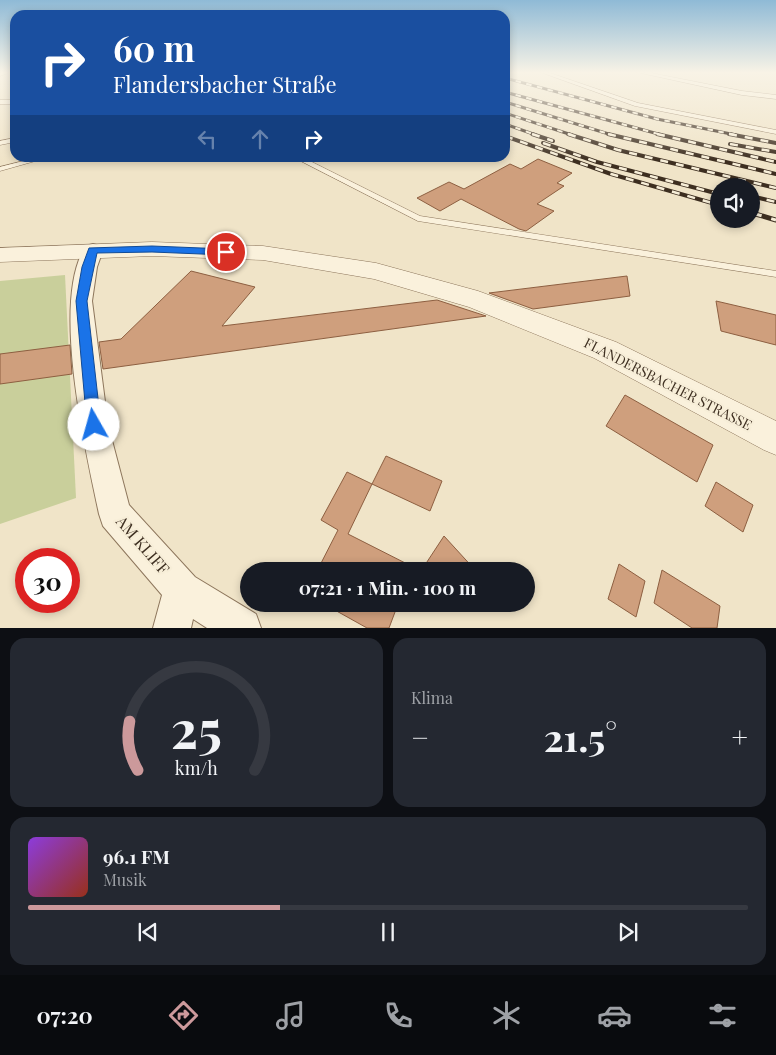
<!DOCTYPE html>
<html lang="de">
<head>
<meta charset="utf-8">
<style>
	:root { --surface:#171b24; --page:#242831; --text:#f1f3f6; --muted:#9ea1a6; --line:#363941; --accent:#cc999b }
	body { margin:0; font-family:"Playfair Display",serif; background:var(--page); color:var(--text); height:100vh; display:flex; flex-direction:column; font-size:19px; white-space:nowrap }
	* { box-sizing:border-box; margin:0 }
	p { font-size:16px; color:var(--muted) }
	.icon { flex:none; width:28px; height:28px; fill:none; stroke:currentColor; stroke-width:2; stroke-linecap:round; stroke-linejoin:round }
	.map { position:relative; height:628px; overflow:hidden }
	.panel { display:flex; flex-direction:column; gap:10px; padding:10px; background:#0d0f14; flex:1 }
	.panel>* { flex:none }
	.guide { position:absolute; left:10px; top:10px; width:500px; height:152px; border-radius:15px; box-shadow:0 2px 8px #0003; background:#1a4fa0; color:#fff; overflow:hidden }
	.fabs { position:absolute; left:710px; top:178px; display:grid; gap:10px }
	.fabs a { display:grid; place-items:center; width:50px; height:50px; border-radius:50%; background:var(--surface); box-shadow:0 2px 8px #0003; font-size:25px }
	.speed { position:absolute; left:15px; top:548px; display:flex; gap:10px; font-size:25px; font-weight:700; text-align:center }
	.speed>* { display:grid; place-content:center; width:65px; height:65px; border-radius:50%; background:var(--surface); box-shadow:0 2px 8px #0003; line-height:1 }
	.speed .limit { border:8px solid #d22; background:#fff; color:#111 }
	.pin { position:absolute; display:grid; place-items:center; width:42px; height:42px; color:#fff; margin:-21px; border:2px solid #fff; border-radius:50%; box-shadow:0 1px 5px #0007 }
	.me { position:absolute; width:55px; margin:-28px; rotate:353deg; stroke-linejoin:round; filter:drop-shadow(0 0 4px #0008) }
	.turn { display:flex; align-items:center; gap:18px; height:105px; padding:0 20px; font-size:22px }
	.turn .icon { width:65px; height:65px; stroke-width:2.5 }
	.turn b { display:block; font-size:35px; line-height:42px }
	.lanes { display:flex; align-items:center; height:48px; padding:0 20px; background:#0003; justify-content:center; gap:25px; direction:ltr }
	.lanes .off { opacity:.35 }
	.big { font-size:38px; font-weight:700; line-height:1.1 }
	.panel .widget { flex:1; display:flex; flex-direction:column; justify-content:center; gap:8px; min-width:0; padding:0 18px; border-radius:15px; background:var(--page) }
	.panel .dial { align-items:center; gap:0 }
	.dial svg { height:130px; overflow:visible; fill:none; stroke:var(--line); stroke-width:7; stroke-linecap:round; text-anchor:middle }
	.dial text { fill:var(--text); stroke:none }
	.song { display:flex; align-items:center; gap:15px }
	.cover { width:60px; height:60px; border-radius:8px; background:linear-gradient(135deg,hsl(270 70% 55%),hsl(10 70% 35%)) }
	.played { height:5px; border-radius:2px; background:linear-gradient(90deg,var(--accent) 35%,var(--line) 35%) }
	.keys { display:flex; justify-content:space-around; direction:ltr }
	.heat { display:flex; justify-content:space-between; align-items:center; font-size:28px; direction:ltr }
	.panel .tiles { flex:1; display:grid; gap:10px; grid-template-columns:1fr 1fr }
	.widget:last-child { grid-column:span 2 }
	.trip { position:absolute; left:240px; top:562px; width:295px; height:50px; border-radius:25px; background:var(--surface); box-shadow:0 2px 8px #0003; font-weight:700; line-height:50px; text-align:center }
	.menu { display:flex; height:80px; justify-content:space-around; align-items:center; background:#090b0e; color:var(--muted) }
	.menu .icon { width:35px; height:35px }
	.menu .on { color:var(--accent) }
	.menu b { font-size:22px; color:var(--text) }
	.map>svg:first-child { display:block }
	.green { fill:#c9cf9b }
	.building { fill:#cf9f7d; stroke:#8d5f41 }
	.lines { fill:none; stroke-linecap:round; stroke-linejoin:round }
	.service-casing { stroke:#8d765c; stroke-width:1 }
	.minor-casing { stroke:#8d765c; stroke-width:2 }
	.tertiary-casing { stroke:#8d765c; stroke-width:1 }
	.service { fill:#faf1dc; fill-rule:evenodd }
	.minor { fill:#faf1dc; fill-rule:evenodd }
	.tertiary { fill:#faf1dc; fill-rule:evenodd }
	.rail-far2-casing { stroke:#3d2e20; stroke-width:3 }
	.rail-far1-casing { stroke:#3d2e20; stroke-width:4 }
	.rail-casing { stroke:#3d2e20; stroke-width:5 }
	.rail-far2 { stroke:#f7eed8; stroke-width:2; stroke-dasharray:5.5; stroke-linecap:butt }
	.rail-far1 { stroke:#f7eed8; stroke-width:2.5; stroke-dasharray:8; stroke-linecap:butt }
	.rail { stroke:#f7eed8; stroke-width:3; stroke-dasharray:10; stroke-linecap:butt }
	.route { fill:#1a73e8; stroke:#114b97 }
	.labels { text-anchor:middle; stroke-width:4.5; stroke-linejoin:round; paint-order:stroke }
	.street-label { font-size:14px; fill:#3d2e20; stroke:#f7eed8 }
	.near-street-label { font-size:16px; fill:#3d2e20; stroke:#f7eed8 }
</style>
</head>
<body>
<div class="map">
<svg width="776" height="628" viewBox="0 0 776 628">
	<rect width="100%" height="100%" fill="#f0e4c8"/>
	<!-- green -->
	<polygon class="green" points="65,275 76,498 0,524 0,281"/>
	<!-- building -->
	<g class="building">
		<polygon points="538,159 572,173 557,183 564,186 537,204 554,211 526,231 519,229 461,199 440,211 417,198 449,182 464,189 510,164 521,169"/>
		<polygon points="191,271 255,287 222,326 437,300 486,316 103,369 99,342 121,339"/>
		<polygon points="627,276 630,296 533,309 489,293"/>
		<polygon points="716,301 776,315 776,345 721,331"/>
		<polygon points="70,345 72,374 0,384 0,354"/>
		<polygon points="625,395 713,445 697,482 606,426"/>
		<polygon points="386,456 442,481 430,511 372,484"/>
		<polygon points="347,472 372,484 348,534 421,571 444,536 476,571 317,571 338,530 321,520"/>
		<polygon points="716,482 753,505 743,532 705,506"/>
		<polygon points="619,564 645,581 636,617 608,599"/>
		<polygon points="662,570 720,606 717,628 692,628 654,603"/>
		<polygon points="324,604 398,604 389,628 367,628"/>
	</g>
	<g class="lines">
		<defs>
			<g id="service">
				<polygon points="0,73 8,73 0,76"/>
				<polygon points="543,73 550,73 638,103 776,130 776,134 635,106"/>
				<polygon points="641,73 651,73 742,91 776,95 776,99 742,95"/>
				<rect x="0" y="100" width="15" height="4"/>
				<polygon points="15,138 15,142 0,145 0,141"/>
				<polygon points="35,158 46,158 0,171 0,167"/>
				<polygon points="295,158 304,158 420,216 776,271 776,277 418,221"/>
			</g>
			<path id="minor" d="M93,244L100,246L103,250L97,267L92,301L108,425L129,505L195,577L256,614L261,628H207L193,619L191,628H153L162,595L103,526L99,514C86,452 50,299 86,246Z"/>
			<polygon id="tertiary" points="152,242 263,246 376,263 478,291 616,342 776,421 776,455 764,450 594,358 469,307 374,279 263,260 152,256 0,262 0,248"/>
		</defs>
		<!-- service casing -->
		<use href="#service" class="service-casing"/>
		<!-- minor casing -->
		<use href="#minor" class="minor-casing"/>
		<!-- tertiary casing -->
		<use href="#tertiary" class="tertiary-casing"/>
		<!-- service -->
		<use href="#service" class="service"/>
		<!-- minor -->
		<use href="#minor" class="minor"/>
		<!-- tertiary -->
		<use href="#tertiary" class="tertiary"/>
		<defs>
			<g id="rail-far2">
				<polyline points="505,78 657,119 736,135"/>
				<polyline points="505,92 662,135"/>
				<polyline points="505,102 612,135"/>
				<polyline points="505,113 572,135"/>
				<polyline points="505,124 536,135"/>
			</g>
			<g id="rail-far1">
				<polyline points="532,134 553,141"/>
				<polyline points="568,134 618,150 776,188"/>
				<polyline points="608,134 776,174"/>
				<polyline points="657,134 776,162"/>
				<polyline points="729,134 776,143"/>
				<polyline points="505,136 611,174 719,205"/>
				<polyline points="543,143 597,162 719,194"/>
				<polyline points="730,144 776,152"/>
				<polyline points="751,196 776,202"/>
				<polyline points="751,213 757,215"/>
			</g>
			<polyline id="rail" points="752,213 776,220"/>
		</defs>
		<!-- rail-far2 casing -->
		<use href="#rail-far2" class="rail-far2-casing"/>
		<!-- rail-far1 casing -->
		<use href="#rail-far1" class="rail-far1-casing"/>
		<!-- rail casing -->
		<use href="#rail" class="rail-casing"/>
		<!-- rail-far2 -->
		<use href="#rail-far2" class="rail-far2"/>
		<!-- rail-far1 -->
		<use href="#rail-far1" class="rail-far1"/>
		<!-- rail -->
		<use href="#rail" class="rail"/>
	</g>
	<!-- sky -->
	<linearGradient id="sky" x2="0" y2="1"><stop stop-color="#8fbad6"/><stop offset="0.45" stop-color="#f8f3e6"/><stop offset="1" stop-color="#f8f3e6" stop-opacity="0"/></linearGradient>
	<rect width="776" height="161" fill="url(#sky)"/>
	<!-- route -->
	<polygon class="route" points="152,246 226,249 231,252 226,255 152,252 97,253 87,301 101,425 99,430 94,432 89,430 87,425 76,301 82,267 89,248"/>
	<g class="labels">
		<!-- street labels -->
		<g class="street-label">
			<text transform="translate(668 384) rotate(27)" y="5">FLANDERSBACHER STRASSE</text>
		</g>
		<!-- near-street labels -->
		<g class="near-street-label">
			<text transform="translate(143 545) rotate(49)" y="6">AM KLIFF</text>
		</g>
	</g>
</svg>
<div class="fabs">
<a><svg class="icon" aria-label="sound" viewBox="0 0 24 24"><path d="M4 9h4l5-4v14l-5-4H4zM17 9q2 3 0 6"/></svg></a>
</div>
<div class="speed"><div class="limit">30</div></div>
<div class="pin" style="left:226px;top:252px;background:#d93025"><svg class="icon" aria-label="arrive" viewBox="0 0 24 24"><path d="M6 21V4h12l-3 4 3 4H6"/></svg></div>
<svg class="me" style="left:94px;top:425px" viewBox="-20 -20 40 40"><circle r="19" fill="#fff"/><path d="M0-13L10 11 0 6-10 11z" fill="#1a73e8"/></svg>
<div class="trip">07:21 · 1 Min. · 100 m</div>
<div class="guide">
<div class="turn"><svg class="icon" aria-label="right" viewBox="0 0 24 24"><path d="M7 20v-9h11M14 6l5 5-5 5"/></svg><div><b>60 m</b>Flandersbacher Straße</div></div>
<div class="lanes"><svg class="icon off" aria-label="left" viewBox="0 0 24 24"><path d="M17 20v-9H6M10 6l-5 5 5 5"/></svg><svg class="icon off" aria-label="ahead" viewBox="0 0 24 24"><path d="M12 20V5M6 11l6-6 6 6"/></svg><svg class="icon" aria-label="right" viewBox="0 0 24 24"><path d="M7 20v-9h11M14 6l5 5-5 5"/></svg></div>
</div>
</div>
<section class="panel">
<div class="tiles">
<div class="widget dial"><svg viewBox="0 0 100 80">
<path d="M14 69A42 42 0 1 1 86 69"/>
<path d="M14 69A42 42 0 0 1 9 39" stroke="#cc999b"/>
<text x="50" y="56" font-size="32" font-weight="700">25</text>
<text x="50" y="72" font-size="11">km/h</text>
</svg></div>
<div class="widget"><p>Klima</p>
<div class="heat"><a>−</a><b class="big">21.5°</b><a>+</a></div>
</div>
<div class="widget">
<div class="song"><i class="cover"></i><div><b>96.1 FM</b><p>Musik</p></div></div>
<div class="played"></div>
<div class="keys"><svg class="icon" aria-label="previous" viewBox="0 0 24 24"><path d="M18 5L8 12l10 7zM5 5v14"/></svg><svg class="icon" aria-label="pause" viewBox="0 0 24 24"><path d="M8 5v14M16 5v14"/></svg><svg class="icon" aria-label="next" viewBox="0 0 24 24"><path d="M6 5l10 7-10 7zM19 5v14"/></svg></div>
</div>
</div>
</section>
<nav class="menu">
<b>07:20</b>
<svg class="icon on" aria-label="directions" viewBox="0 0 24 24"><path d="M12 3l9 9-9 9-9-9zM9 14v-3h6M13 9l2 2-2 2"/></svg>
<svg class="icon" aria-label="music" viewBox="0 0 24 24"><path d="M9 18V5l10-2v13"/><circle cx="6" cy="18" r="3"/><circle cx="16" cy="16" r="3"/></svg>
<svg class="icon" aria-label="phone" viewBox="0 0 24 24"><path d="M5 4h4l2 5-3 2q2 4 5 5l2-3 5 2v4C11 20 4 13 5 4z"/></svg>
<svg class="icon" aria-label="climate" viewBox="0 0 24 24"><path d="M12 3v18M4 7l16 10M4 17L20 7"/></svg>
<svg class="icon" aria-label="car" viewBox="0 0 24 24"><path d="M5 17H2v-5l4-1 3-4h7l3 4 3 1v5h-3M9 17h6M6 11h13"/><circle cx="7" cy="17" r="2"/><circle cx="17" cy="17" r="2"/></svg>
<svg class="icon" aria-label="filters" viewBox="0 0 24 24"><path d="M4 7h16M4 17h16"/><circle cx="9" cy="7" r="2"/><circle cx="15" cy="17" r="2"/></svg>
</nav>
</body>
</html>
